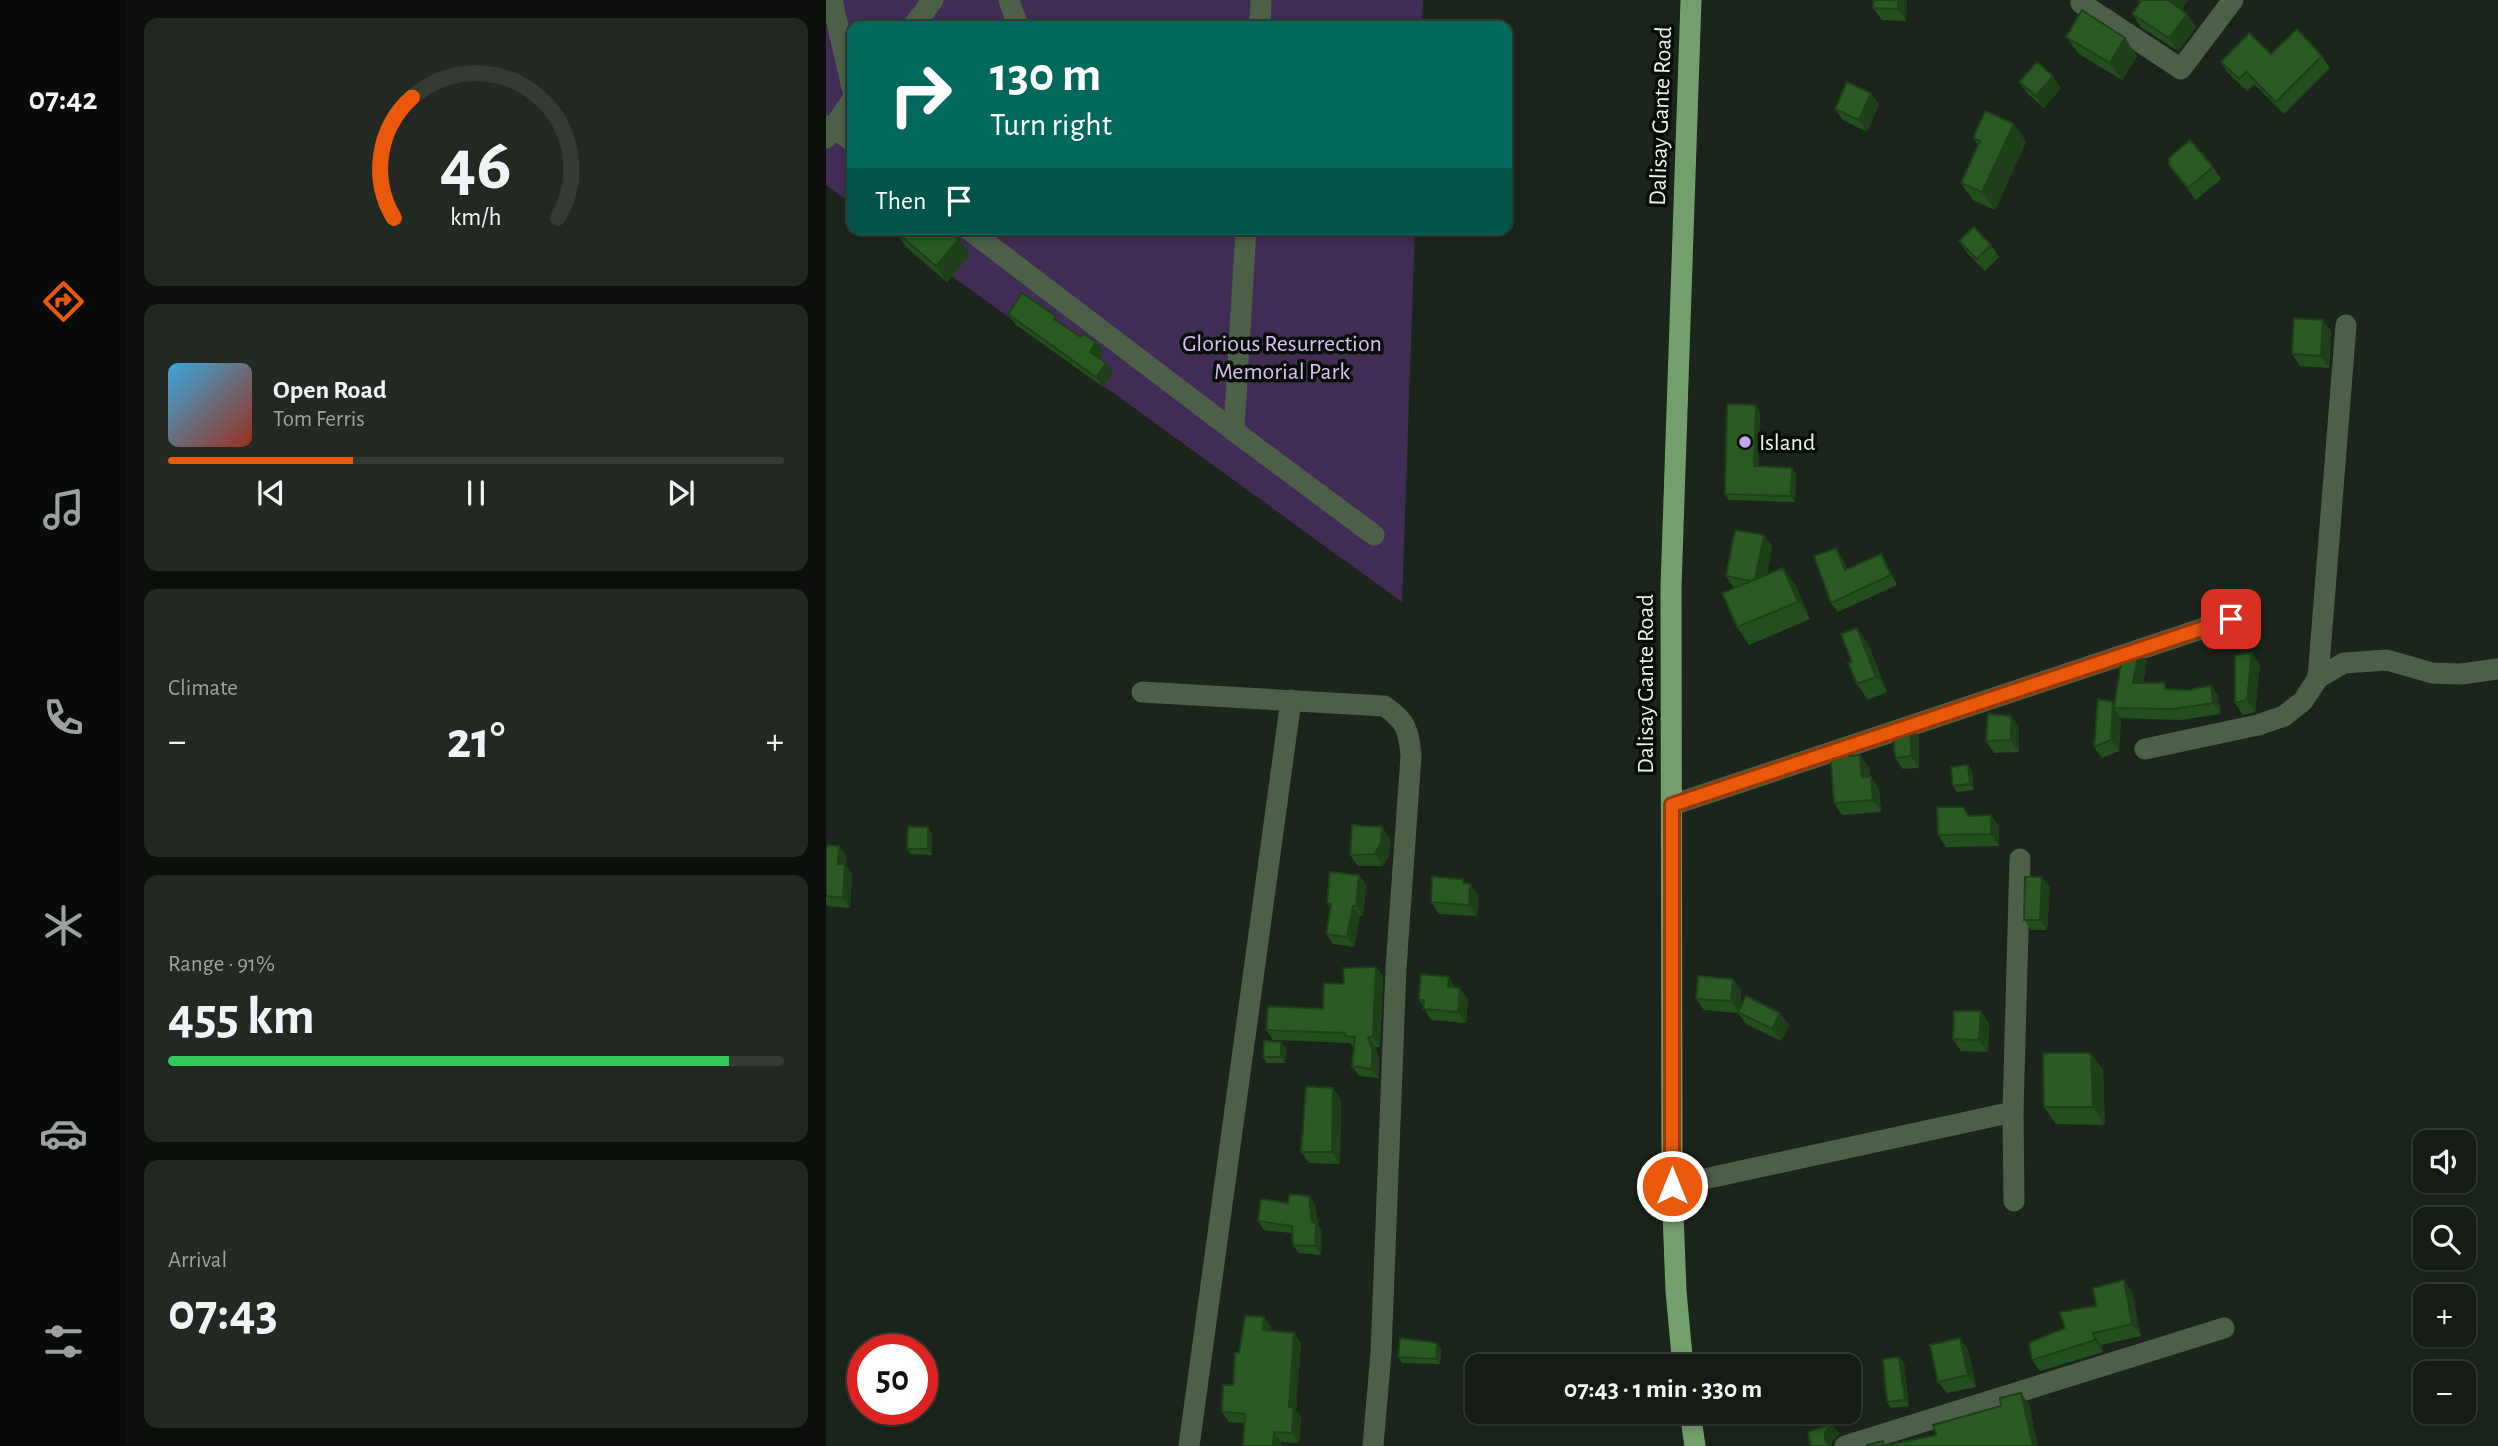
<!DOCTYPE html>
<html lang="en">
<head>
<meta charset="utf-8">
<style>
	:root { --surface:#151c14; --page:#222922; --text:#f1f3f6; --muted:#9da1a0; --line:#343a34; --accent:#ea580c }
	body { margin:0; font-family:"Alegreya Sans",sans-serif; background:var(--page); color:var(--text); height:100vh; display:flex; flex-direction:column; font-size:26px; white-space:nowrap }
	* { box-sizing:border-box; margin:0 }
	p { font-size:23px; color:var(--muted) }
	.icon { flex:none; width:38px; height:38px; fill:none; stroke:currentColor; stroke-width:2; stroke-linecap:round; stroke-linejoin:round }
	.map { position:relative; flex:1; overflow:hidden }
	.drawer { display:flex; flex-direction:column; gap:18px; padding:18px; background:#0c0f0b; width:700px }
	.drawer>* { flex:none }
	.hud { position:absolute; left:21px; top:21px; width:665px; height:214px; border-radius:14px; box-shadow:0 4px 10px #0003,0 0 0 2px var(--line); background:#00695c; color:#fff; overflow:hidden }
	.fabs { position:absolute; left:1587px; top:1130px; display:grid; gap:14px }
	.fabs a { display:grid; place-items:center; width:63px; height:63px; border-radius:14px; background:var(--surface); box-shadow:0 4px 10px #0003,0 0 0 2px var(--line); font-size:35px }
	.speed { position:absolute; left:21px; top:1334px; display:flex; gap:14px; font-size:35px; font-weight:700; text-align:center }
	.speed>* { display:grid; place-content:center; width:91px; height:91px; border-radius:50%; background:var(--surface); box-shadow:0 4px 10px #0003,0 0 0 2px var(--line); line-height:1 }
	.speed .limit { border:10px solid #d22; background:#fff; color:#111 }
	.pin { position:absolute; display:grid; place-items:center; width:60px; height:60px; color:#fff; margin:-30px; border-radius:14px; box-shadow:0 4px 10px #0006 }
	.me { position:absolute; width:77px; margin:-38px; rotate:0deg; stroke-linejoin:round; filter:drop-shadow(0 0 5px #0008) }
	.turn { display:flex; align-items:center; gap:24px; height:147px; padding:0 28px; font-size:32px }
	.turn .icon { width:91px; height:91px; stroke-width:2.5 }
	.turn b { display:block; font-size:49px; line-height:60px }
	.then { display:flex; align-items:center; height:66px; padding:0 28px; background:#0003; gap:14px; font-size:26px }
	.big { font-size:52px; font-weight:600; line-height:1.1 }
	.drawer .card { flex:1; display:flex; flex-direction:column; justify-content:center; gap:10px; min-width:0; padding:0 24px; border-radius:14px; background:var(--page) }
	.drawer .dial { align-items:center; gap:0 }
	.dial svg { height:182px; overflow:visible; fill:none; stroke:var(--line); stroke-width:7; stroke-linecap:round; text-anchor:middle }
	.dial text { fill:var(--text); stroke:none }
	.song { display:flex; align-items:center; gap:21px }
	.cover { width:84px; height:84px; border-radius:10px; background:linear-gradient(135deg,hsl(200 70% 55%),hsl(10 70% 35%)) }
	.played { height:7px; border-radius:4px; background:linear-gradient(90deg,var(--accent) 30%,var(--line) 30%) }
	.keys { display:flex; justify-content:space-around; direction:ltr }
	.heat { display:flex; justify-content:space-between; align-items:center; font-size:38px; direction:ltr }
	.charge { height:10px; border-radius:5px; background:linear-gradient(90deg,#34c759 91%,var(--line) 0) }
	.trip { position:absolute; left:639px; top:1354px; width:396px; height:70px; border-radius:14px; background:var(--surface); box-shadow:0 4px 10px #0003,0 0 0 2px var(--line); font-weight:600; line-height:70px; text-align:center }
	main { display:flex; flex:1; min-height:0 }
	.tabs { display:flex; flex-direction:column; width:126px; justify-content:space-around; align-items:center; background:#080b08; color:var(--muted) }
	.tabs .icon { width:49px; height:49px }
	.tabs .on { color:var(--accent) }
	.tabs b { font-size:32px; color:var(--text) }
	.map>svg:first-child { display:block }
	.green { fill:#402c54 }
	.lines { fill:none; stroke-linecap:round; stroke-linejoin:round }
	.minor { stroke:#4c6048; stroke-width:21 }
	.major { stroke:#739f6c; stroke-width:21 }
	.wall { fill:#234e1d }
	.shaded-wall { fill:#1d4018 }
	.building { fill:#295b22; stroke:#1d4018; stroke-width:2 }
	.route-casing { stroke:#983908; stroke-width:18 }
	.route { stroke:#ea580c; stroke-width:12 }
	.poi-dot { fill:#c8a6ef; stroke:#090d08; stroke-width:2.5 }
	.labels { text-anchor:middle; stroke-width:7; stroke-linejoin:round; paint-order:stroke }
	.street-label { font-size:24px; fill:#ecf2eb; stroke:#090d08 }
	.park-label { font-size:24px; fill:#d7bff5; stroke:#090d08 }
	.poi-label { font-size:24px; fill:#ecf2eb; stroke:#090d08; text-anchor:start }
</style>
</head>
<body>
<main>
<nav class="tabs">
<b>07:42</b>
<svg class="icon on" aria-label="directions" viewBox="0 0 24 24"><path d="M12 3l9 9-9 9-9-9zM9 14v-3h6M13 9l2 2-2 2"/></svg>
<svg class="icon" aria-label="music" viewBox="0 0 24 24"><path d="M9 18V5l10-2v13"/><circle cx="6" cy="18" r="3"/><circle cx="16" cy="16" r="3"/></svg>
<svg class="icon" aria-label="phone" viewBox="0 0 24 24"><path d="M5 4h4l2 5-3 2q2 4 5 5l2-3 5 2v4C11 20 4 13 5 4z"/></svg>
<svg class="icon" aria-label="climate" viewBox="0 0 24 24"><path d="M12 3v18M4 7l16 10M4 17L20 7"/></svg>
<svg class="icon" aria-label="car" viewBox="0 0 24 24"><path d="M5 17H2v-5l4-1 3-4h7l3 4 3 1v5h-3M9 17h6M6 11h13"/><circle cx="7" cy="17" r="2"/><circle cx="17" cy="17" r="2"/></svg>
<svg class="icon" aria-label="filters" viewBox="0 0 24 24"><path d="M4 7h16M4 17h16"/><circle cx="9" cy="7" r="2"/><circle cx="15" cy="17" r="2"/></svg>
</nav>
<section class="drawer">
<div class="card dial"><svg viewBox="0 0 100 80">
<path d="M14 69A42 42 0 1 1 86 69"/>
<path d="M14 69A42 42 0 0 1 22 16" stroke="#ea580c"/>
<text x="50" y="56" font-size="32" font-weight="700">46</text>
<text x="50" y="72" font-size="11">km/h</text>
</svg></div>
<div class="card">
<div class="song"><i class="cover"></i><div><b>Open Road</b><p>Tom Ferris</p></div></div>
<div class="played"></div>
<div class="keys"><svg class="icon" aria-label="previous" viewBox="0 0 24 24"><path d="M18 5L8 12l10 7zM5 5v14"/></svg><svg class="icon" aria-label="pause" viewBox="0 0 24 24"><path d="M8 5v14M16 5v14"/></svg><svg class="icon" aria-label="next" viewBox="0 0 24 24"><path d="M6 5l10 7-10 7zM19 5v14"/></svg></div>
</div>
<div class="card"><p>Climate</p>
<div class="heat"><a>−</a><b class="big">21°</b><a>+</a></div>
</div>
<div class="card"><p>Range · 91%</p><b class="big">455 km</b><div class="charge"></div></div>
<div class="card"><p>Arrival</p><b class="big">07:43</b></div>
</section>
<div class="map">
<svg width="1672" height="1446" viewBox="0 0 1672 1446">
	<rect width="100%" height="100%" fill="#1c251b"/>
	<!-- green -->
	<g class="green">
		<polygon points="0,0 597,0 596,26 26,26 26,204 0,185"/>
		<polygon points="61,229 589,229 576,602"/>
	</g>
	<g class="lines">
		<!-- minor -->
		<g class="minor">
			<polyline points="6,0 26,88"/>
			<polyline points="183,0 192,26"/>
			<polyline points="1255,3 1355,69 1407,0"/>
			<polyline points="87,26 107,0"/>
			<polyline points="434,26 435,0"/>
			<polyline points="0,126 7,127 26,141"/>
			<polyline points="0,138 26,100"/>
			<polyline points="142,229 408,431"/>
			<polyline points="420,229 408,431 548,535"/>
			<polyline points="1492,678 1520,325"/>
			<path d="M316,692L558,706C580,720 583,731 585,756L570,968L555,1353L547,1446"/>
			<polyline points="1319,749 1432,725 1458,716 1477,701 1492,678 1518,663 1561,660 1606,673 1635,674 1672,669"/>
			<polyline points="846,805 1405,619"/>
			<polyline points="846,1186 1187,1112"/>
			<polyline points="1188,1201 1187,1112 1194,859"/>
			<polyline points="363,1446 465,700"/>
			<polyline points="1019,1446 1398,1328"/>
		</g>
		<!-- major -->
		<g class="major">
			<polyline points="857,1367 850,1291 846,1186 845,587 865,0"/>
			<polyline points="864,1412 869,1446"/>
		</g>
	</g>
	<!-- wall -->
	<g class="wall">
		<polygon points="1048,0 1081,0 1080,21 1056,20 1047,8"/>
		<polygon points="1312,0 1362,0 1355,10 1370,27 1352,51 1315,27 1306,14 1314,2"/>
		<polygon points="1240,37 1311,56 1296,80 1253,54"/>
		<polygon points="1445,54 1496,56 1504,68 1458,114 1428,84 1421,91 1403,74 1395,62"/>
		<polygon points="1193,82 1235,88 1218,108 1202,94"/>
		<polygon points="1053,104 1041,132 1017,120 1009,109"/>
		<polygon points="1188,124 1200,142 1169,210 1147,200 1135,183 1152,145 1147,138"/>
		<polygon points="1343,165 1387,167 1395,179 1370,200"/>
		<polygon points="66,229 120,229 144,255 121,282 80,247 69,231"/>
		<polygon points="1133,241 1165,245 1173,257 1159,271 1141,253"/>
		<polygon points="182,314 236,325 255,337 270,342 277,352 273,358 287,373 277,387 189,324"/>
		<polygon points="1505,331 1503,368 1474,366 1466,354"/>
		<polygon points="934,411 932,466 970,474 969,502 903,500 899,494"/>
		<polygon points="938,535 946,547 941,575 957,568 969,585 984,619 923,645 911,627 908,588 900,576"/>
		<polygon points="1010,548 1016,557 1021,569 1061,564 1071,585 1012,612 1005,603"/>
		<polygon points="1031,628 1042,644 1061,692 1042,700 1031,684"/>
		<polygon points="1426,653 1434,665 1429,712 1417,715 1409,703"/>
		<polygon points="1321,661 1317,683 1343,689 1364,690 1385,685 1392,696 1395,714 1354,720 1295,718 1293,751 1276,758 1268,747 1287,702 1288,704"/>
		<polygon points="1185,716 1193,727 1193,752 1168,753 1160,741"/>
		<polygon points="1085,725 1093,737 1093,768 1077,769 1069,758"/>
		<polygon points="1022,748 1028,756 1043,767 1044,777 1045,777 1053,789 1055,812 1016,815 1008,803"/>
		<polygon points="1146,771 1148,790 1131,792 1127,786"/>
		<polygon points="1165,815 1173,827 1173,846 1120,847 1112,835 1143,816"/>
		<polygon points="556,827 564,839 563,855 557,866 532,866 524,855"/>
		<polygon points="106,833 106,855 85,854 81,849"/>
		<polygon points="0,845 13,846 20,856 20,865 26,875 24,908 0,906"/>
		<polygon points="533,875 540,885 537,916 534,915 528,947 507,944 500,934 504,907 501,903"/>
		<polygon points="640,884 644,884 652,896 651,916 613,914 605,902"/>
		<polygon points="1224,887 1221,930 1205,930 1198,920"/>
		<polygon points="550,967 557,977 554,1047 549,1047 553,1058 553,1078 533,1076 526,1066 528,1046 526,1046 524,1043 447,1040 440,1030 497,1009 518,984"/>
		<polygon points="907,979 915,990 914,1009 954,1013 963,1025 955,1041 920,1024 912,1013 878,1010 870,999"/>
		<polygon points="630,987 642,999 640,1023 605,1020 593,1000"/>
		<polygon points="1163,1023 1162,1052 1135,1051 1127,1039"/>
		<polygon points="455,1042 460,1048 459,1063 441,1063 437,1057"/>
		<polygon points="1265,1053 1277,1070 1279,1125 1230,1124 1218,1107"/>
		<polygon points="515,1100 514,1164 483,1163 475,1152"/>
		<polygon points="462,1203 489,1204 492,1225 496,1231 495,1255 473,1253 467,1245 466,1233 438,1230 432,1221"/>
		<polygon points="1298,1280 1306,1292 1315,1336 1275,1345 1277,1352 1214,1371 1206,1360 1239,1328 1270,1306"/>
		<polygon points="445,1327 445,1331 475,1343 470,1411 475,1417 473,1443 455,1442 419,1423 403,1422 396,1412 407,1385 413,1353"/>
		<polygon points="615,1348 614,1364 576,1363 572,1357"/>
		<polygon points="1142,1350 1150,1387 1121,1393 1112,1382"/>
		<polygon points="1073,1357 1078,1363 1083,1406 1065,1408 1061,1402"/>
		<polygon points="1022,1373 1028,1382 1022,1388"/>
	</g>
	<!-- shaded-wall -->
	<g class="shaded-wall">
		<polygon points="1072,0 1081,0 1080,21 1072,9"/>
		<polygon points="1344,0 1362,0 1352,14 1343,1"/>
		<polygon points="1361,14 1370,27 1352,51 1343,38"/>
		<polygon points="1299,38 1311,56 1296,80 1284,63"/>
		<polygon points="1227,76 1235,88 1218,108 1210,96"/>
		<polygon points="1045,93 1053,104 1041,132 1033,120"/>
		<polygon points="1188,124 1200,142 1169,210 1156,192"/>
		<polygon points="133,239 144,255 121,282 110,266"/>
		<polygon points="1497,320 1505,331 1503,368 1495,356"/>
		<polygon points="270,342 277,352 271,362 264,352"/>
		<polygon points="280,363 287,373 277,387 270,377"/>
		<polygon points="930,405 934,411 932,472 928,466"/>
		<polygon points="966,468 970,474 969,502 965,496"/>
		<polygon points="938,535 946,547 937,594 929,582"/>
		<polygon points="1010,548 1016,557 1025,580 1019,570"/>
		<polygon points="1055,554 1061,564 1071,585 1065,575"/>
		<polygon points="957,568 969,585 984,619 972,602"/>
		<polygon points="1031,628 1042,644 1061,692 1050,677"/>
		<polygon points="1313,650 1321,661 1315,694 1307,683"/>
		<polygon points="1426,653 1434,665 1429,712 1421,700"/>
		<polygon points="1385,685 1392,696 1395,714 1387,703"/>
		<polygon points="1287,702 1291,708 1288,708 1295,718 1293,751 1285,740"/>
		<polygon points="1185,716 1193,727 1193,752 1185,740"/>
		<polygon points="1085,725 1093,737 1093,768 1085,756"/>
		<polygon points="1034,755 1043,767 1044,789 1036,777"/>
		<polygon points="1142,765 1146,771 1148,790 1144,784"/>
		<polygon points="1045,777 1053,789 1055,812 1047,800"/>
		<polygon points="1165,815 1173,827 1173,846 1165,834"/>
		<polygon points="102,827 106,833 106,855 102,849"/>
		<polygon points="556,827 564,839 563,855 557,866 549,854"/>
		<polygon points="13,846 20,856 20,865 26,875 24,908 17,898 12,864"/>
		<polygon points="533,875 540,885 537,916 530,906"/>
		<polygon points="1216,877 1224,887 1221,930 1214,920"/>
		<polygon points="637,879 644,889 644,884 652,896 651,916 643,905 637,883"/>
		<polygon points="527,906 534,915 528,947 521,937"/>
		<polygon points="550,967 557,977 554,1047 547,1037"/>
		<polygon points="623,977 630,988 622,987"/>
		<polygon points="907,979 915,990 913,1013 905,1001"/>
		<polygon points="634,988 642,999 640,1023 632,1012"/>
		<polygon points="1155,1011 1163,1023 1162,1052 1153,1040"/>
		<polygon points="954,1013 963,1025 955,1041 946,1029"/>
		<polygon points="542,1037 549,1047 553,1058 553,1078 546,1069"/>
		<polygon points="455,1042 460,1048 459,1063 455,1057"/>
		<polygon points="1265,1053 1277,1070 1279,1125 1267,1107"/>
		<polygon points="507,1088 515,1100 514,1164 506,1152"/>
		<polygon points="483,1196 489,1204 492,1225 496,1231 495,1255 489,1246"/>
		<polygon points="1298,1280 1306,1292 1315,1336 1306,1324"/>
		<polygon points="438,1317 445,1327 444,1340 437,1330"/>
		<polygon points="468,1333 475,1343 470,1411 475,1417 473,1443 466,1433 463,1407"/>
		<polygon points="1267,1333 1275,1345 1277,1352 1269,1340"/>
		<polygon points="1134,1338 1142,1350 1150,1387 1142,1375"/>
		<polygon points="611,1343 615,1348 614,1364 610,1359"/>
		<polygon points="1073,1357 1078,1363 1083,1406 1079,1400"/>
		<polygon points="1195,1393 1203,1404 1212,1446 1207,1446"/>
		<polygon points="1006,1424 1014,1434 1006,1442 1006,1446 1004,1446 999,1439 999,1432"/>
		<polygon points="448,1432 455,1442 455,1446 447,1446"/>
	</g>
	<!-- building -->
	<g class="building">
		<polygon points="1048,0 1072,0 1072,9 1047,8"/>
		<polygon points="1316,0 1344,0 1343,1 1361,14 1343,38 1306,14"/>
		<polygon points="1256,10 1299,38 1284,63 1240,37"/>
		<polygon points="1471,29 1496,56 1450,102 1420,72 1413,79 1395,62 1423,33 1445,54"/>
		<polygon points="1211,62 1227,76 1210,96 1193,82"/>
		<polygon points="1021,82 1045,93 1033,120 1009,109"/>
		<polygon points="1159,111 1188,124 1156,192 1135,183 1154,141 1147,138"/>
		<polygon points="1364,140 1387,167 1362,188 1343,165 1343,158"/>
		<polygon points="1148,227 1165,245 1151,259 1133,241"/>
		<polygon points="70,229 120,229 133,239 110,266 69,231"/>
		<polygon points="196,293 230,316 228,319 255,337 257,334 270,342 264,352 280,363 270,377 182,314"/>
		<polygon points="1468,318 1497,320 1495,356 1466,354"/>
		<polygon points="901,404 930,405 928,466 966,468 965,496 899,494"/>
		<polygon points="909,530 938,535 929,579 925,581 900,576"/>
		<polygon points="1010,548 1019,570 1055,554 1065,575 1005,603 988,556"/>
		<polygon points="957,568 972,602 911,627 896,593"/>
		<polygon points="1031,628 1050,677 1031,684 1022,663 1026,662 1015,634"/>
		<polygon points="1313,650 1307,683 1339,683 1339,689 1364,690 1385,685 1387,703 1347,709 1288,708 1296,656"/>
		<polygon points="1426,653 1421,700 1409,703 1409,655"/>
		<polygon points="1272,699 1287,702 1285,740 1268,747"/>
		<polygon points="1162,714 1185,716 1185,740 1160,741"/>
		<polygon points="1085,725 1085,756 1069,758 1067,731"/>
		<polygon points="1022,748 1023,756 1034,755 1036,777 1045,777 1047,800 1008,803 1004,752"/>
		<polygon points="1142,765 1144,784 1127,786 1125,767"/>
		<polygon points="1111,807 1137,807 1143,816 1165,815 1165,834 1112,835"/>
		<polygon points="526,825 556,827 555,843 549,854 524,855"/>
		<polygon points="82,827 102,827 102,849 81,849"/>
		<polygon points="0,845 13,846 12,864 19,864 17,898 0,896"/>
		<polygon points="504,872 533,875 530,906 527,906 521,937 500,934 505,904 501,903"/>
		<polygon points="606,877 637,879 637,883 644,884 643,905 605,902"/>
		<polygon points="1199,877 1216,877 1214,920 1198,920"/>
		<polygon points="550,967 547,1037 542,1037 546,1048 546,1069 526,1066 529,1037 519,1036 519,1033 440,1030 442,1006 497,1009 498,983 518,984 517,968"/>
		<polygon points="595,974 623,977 622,987 634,988 632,1012 597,1009 598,1000 593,1000"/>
		<polygon points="872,976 907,979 905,1001 870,999"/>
		<polygon points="920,996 954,1013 946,1029 912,1012"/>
		<polygon points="1128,1011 1155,1011 1153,1040 1127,1039"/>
		<polygon points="438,1041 455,1042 455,1057 437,1057"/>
		<polygon points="1217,1053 1265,1053 1267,1107 1218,1107"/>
		<polygon points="480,1086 507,1088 506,1152 475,1152"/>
		<polygon points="464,1194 483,1196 486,1222 490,1223 489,1246 467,1245 466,1226 432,1221 435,1199 462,1203"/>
		<polygon points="1298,1280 1306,1324 1267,1333 1269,1340 1206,1360 1203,1343 1239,1328 1234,1312 1270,1306 1267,1288"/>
		<polygon points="419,1316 438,1317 437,1330 468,1333 463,1407 468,1407 466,1433 448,1432 447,1446 417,1446 419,1414 396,1412 397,1385 407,1385 409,1353 413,1353"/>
		<polygon points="574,1338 611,1343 610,1359 572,1357"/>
		<polygon points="1134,1338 1142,1375 1112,1382 1104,1345"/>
		<polygon points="1073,1357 1079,1400 1061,1402 1057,1359"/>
		<polygon points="1195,1393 1207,1446 1041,1446 1041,1445 1057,1441 1058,1446 1110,1435 1107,1425 1175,1406 1174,1398"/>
		<polygon points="1006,1424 999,1432 999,1439 1003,1446 1005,1446 985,1446 982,1432"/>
	</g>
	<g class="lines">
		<defs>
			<polyline id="route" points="846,1186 846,805 1405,619"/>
		</defs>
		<!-- route casing -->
		<use href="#route" class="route-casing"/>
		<!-- route -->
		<use href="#route" class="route"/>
	</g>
	<!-- markers -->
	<circle class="poi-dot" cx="919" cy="442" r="7"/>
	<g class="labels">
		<!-- street labels -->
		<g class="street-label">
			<text transform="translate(834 116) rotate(-88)" y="8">Dalisay Gante Road</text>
			<text transform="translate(819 684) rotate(-90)" y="8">Dalisay Gante Road</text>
		</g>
		<!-- park labels -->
		<g class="park-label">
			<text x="456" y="351">Glorious Resurrection<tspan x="456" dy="28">Memorial Park</tspan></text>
		</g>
		<!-- poi labels -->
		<g class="poi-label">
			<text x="933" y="450">Island</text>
		</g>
	</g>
</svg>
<div class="fabs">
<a><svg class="icon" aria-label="sound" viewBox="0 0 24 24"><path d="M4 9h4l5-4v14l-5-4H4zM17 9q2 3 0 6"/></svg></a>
<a><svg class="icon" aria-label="search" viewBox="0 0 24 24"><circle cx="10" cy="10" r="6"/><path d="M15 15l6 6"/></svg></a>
<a>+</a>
<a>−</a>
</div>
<div class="speed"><div class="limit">50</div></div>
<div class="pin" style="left:1405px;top:619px;background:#d93025"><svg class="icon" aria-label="arrive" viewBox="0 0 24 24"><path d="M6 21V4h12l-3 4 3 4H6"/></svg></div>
<svg class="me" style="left:846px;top:1186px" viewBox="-20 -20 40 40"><circle r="17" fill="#ea580c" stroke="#fff" stroke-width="3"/><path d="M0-11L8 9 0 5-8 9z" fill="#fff"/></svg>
<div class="trip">07:43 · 1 min · 330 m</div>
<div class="hud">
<div class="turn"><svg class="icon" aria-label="right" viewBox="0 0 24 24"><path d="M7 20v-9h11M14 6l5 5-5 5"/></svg><div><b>130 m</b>Turn right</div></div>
<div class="then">Then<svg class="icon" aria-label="arrive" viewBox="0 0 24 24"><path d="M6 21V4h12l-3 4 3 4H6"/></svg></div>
</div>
</div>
</main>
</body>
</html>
